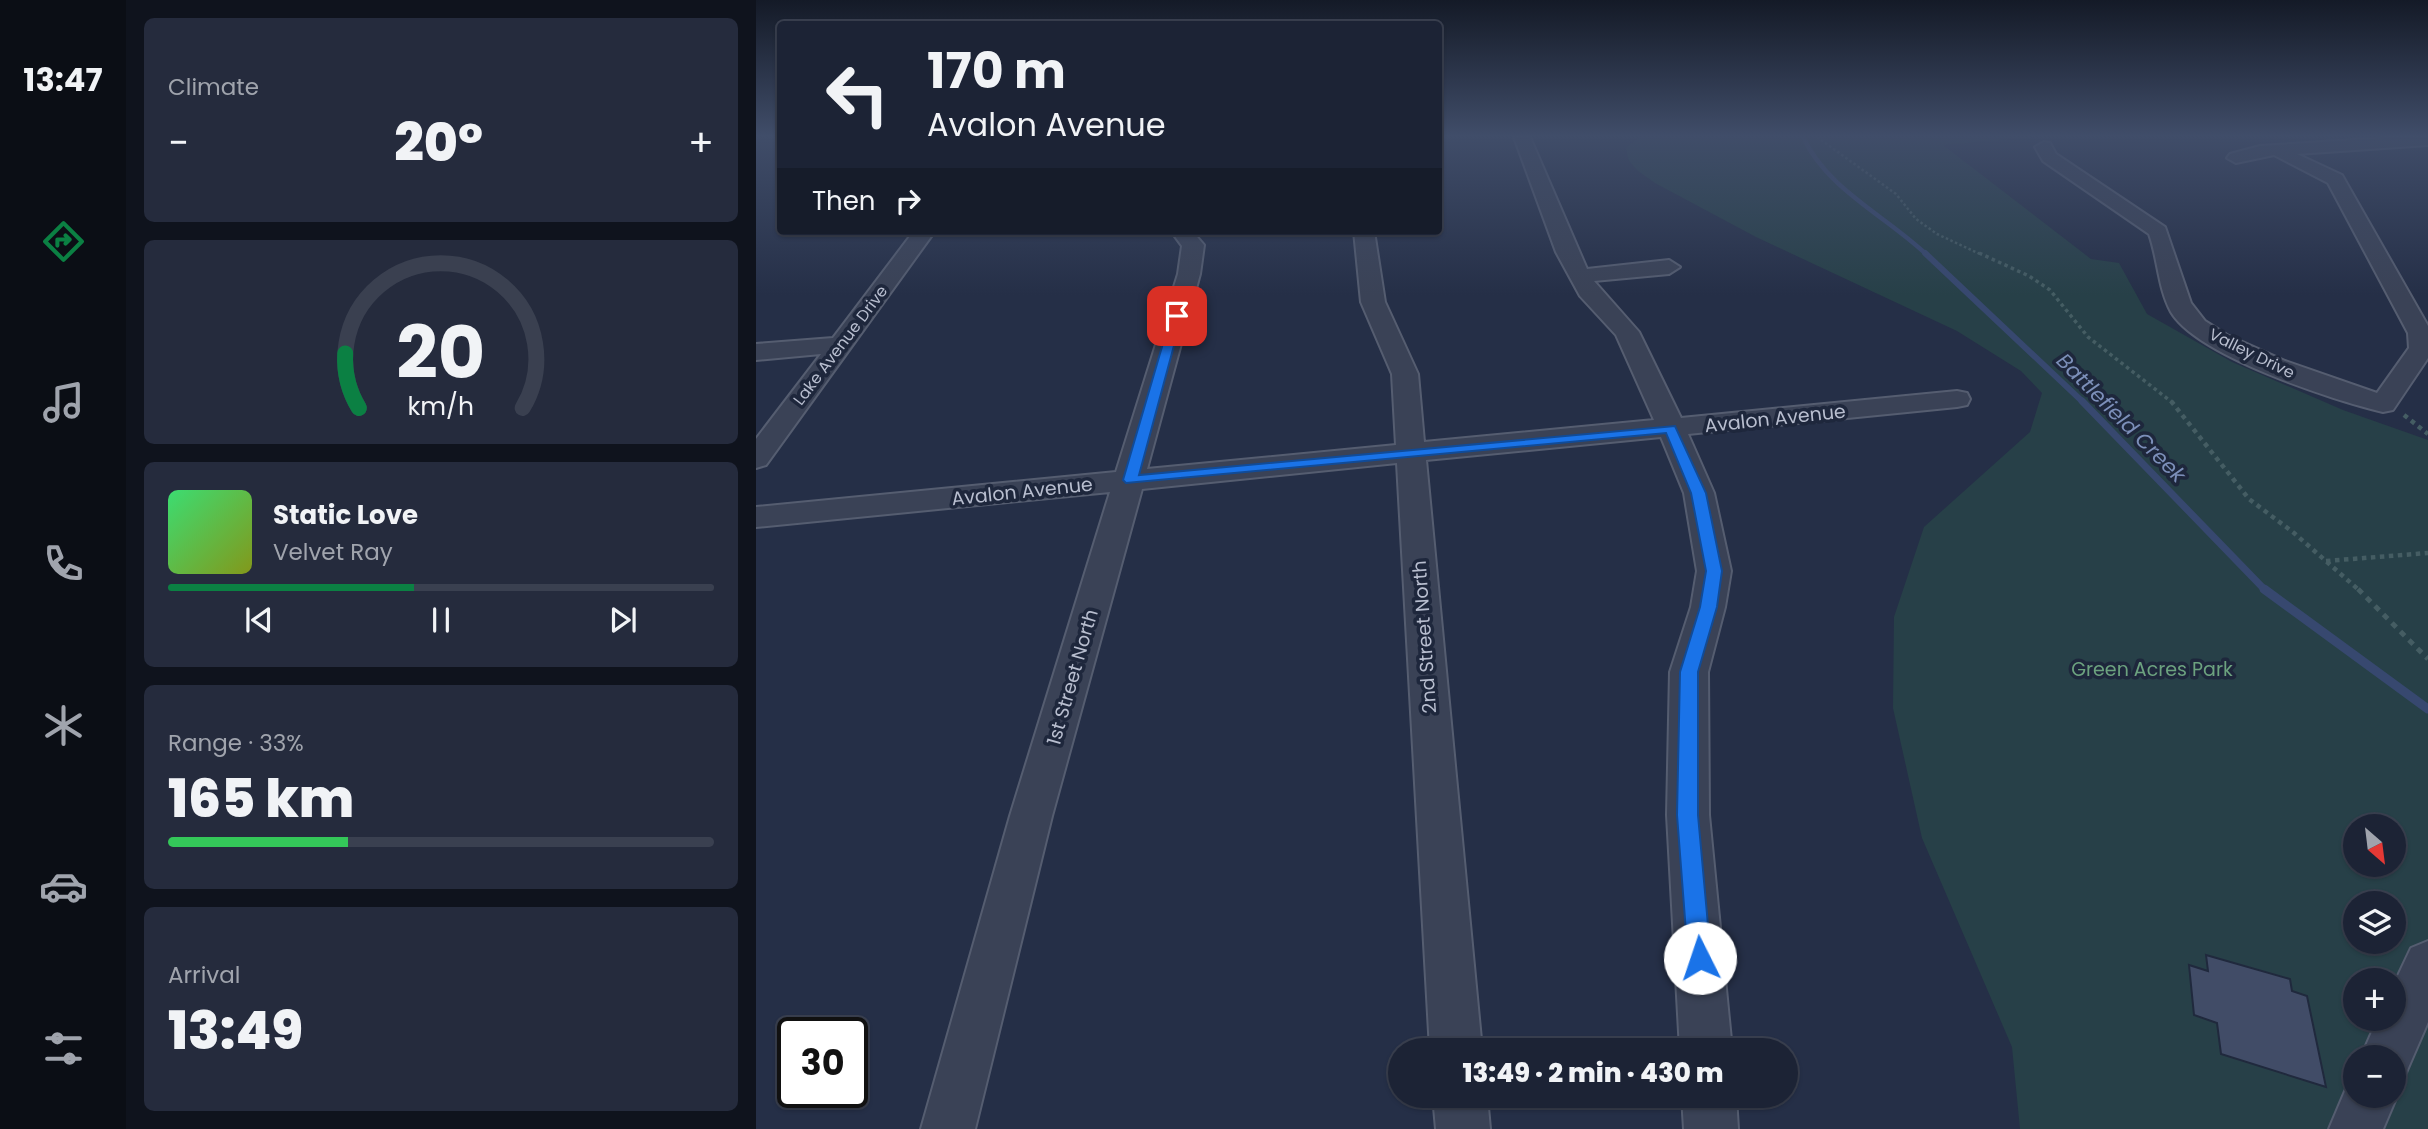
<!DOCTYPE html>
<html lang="en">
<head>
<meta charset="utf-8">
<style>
	:root { --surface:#1c2335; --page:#252b3d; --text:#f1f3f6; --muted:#a0a4ad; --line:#3a4050; --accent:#0b8043 }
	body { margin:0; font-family:Poppins,sans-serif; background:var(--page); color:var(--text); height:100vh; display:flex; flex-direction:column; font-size:26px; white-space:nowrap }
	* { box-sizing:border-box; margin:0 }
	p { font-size:23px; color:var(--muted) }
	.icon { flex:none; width:38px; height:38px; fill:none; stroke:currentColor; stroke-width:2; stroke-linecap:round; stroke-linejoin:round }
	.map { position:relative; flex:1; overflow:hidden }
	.drawer { display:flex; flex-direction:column; gap:18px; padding:18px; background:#0f131d; width:630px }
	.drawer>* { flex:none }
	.top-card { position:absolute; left:21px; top:21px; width:665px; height:214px; border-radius:7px; box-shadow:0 2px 5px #0004,0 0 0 2px var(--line); background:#1c2335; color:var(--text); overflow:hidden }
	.needle { width:46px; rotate:152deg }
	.fabs { position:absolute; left:1587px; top:814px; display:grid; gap:14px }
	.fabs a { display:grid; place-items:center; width:63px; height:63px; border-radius:50%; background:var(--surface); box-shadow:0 2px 5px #0004,0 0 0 2px var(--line); font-size:35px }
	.speed { position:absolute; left:21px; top:1017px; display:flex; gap:14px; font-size:35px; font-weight:700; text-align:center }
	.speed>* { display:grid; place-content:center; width:91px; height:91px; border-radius:50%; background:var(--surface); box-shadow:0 2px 5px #0004,0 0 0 2px var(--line); line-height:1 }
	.speed .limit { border:4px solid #111; border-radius:10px; background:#fff; color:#111 }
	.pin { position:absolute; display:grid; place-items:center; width:60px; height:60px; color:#fff; margin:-30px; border-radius:14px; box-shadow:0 4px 10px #0006 }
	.me { position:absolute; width:77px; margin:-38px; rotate:356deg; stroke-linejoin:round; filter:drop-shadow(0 0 5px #0008) }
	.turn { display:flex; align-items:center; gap:24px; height:147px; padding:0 35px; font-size:32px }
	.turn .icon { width:91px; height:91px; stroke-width:2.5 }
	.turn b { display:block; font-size:49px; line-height:60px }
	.then { display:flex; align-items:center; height:66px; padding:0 35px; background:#0003; gap:14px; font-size:26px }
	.big { font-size:52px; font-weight:800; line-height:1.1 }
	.drawer .tile { flex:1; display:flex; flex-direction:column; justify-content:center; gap:10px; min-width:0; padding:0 24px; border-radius:10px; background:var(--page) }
	.drawer .dial { align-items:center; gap:0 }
	.dial svg { height:182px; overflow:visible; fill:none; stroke:var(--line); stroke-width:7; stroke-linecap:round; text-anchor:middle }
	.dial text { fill:var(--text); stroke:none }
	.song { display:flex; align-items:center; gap:21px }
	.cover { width:84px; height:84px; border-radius:10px; background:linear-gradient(135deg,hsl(140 70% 55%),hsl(70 70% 35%)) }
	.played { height:7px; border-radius:4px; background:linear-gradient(90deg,var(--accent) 45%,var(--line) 45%) }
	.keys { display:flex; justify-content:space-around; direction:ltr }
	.heat { display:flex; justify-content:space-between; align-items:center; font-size:38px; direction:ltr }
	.charge { height:10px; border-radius:5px; background:linear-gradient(90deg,#34c759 33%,var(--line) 0) }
	.trip { position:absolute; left:632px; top:1038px; width:410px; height:70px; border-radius:35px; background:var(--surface); box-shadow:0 2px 5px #0004,0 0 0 2px var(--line); font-weight:800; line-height:70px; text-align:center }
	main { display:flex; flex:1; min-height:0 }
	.tab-bar { display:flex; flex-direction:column; width:126px; justify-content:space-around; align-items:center; background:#0b0e15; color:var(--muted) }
	.tab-bar .icon { width:49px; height:49px }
	.tab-bar .active { color:var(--accent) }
	.tab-bar b { font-size:32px; color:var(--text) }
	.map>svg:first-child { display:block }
	.green { fill:#274048; fill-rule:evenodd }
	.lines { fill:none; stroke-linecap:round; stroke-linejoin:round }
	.stream-far3 { stroke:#37486f; stroke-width:4.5 }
	.stream-far2 { stroke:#37486f; stroke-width:6 }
	.stream-far1 { stroke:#37486f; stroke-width:7 }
	.stream { stroke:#37486f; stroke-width:9 }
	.building { fill:#414c67; stroke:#20293d; stroke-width:2 }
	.minor-casing { stroke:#555d70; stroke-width:4 }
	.path-far3 { stroke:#455d63; stroke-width:2.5; stroke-dasharray:2.5 2.5; stroke-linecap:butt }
	.path-far2 { stroke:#455d63; stroke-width:3.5; stroke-dasharray:3.5 3.5; stroke-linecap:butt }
	.path-far1 { stroke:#455d63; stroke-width:4.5; stroke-dasharray:4.5 4.5; stroke-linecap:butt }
	.path { stroke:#455d63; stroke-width:5; stroke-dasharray:6 6; stroke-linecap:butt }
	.minor { fill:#3a4256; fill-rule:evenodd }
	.route { fill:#1a73e8; stroke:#114b97; stroke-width:2 }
	.labels { text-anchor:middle; stroke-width:7; stroke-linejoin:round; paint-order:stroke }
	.far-street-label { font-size:16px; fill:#b8becf; stroke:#1e273c }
	.street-label { font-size:19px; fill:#b8becf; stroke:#1e273c }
	.park-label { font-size:19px; fill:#6ca27f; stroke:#1e273c }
	.water-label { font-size:21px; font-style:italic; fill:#7c8fb9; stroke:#1e273c }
</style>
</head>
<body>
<main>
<nav class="tab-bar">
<b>13:47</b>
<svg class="icon active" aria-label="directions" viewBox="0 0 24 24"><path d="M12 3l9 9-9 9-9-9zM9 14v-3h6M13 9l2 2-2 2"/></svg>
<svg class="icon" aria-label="music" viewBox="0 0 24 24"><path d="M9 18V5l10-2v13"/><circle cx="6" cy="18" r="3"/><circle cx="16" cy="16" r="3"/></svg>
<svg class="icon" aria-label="phone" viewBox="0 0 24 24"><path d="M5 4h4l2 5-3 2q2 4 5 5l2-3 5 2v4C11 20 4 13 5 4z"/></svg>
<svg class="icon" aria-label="climate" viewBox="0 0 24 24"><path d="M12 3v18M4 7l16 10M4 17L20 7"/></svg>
<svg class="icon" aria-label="car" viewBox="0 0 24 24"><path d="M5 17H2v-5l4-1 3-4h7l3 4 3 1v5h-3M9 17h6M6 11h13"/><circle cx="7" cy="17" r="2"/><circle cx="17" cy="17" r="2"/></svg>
<svg class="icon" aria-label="filters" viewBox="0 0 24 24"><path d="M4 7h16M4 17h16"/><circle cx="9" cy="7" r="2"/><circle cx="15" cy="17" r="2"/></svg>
</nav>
<section class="drawer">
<div class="tile"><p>Climate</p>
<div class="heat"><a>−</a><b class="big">20°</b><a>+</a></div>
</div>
<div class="tile dial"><svg viewBox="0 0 100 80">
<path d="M14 69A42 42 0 1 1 86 69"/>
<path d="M14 69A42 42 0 0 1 8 45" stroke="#0b8043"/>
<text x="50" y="56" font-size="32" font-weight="700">20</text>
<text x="50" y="72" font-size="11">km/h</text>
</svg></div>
<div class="tile">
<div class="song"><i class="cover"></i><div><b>Static Love</b><p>Velvet Ray</p></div></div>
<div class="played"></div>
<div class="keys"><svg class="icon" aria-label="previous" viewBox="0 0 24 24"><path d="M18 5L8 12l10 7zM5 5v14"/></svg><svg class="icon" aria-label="pause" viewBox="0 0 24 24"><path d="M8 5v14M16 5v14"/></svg><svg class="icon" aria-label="next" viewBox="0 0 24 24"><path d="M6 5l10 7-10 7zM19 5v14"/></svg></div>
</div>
<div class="tile"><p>Range · 33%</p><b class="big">165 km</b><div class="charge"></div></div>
<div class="tile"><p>Arrival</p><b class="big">13:49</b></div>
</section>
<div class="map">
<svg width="1672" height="1129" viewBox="0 0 1672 1129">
	<rect width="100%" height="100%" fill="#252f47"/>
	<!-- green -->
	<path class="green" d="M884,137H1277L1187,145L1335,259L1363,263L1391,314L1476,362L1587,410L1672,440V1129H1264L1256,1047L1166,838L1137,708L1138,617L1168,527L1274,432L1286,393L1265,371L1201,331L1000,237L899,183L882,171L873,161L870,148ZM1600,826H1638V864H1600ZM1600,903H1638V942H1600ZM1600,980H1638V1018H1600ZM1600,1057H1638V1096H1600Z"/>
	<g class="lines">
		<!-- stream-far3 -->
		<path class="stream-far3" d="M1047,137C1071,189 1130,216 1171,255"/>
		<!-- stream-far2 -->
		<polyline class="stream-far2" points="1169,253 1328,403"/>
		<!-- stream-far1 -->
		<polyline class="stream-far1" points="1326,401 1510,591"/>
		<!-- stream -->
		<polyline class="stream" points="1508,589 1672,709"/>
	</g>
	<!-- building -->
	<polygon class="building" points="1450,955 1534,979 1536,991 1551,996 1570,1087 1465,1054 1461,1023 1438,1015 1433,965 1452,971"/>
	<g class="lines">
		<defs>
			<g id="minor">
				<polygon points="758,137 774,137 831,269 913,260 924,267 913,274 838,281 883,332 925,418 1201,391 1211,393 1214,399 1211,405 1201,407 932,434 958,493 975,571 969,607 952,672 953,815 976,1050 924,1050 911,815 914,672 935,607 941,571 928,493 905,437 670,460 726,1050 674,1050 641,463 386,489 296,816 219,1129 165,1129 254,816 354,492 0,527 0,507 360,472 422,274 426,246 415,231 436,231 448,245 444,274 391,469 640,445 636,374 605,302 598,231 618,231 629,302 662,374 668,442 898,420 860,335 824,296 800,252"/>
				<path d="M1646,137H1672V145L1541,154L1586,175L1672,326V358L1637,410L1627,412C1577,400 1441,356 1415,312C1402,288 1402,259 1393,234L1287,161L1279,147L1288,142L1294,143L1300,154L1409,227L1435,303L1449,321L1471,335L1529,361L1621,393L1653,348L1652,333L1572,183L1518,155L1480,163L1471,158L1474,154L1504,146Z"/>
				<polygon points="158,231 179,231 10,465 0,468 0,439 65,354 0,360 0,344 77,338"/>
				<polygon points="1672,941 1672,1022 1649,1075 1638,1080 1638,1057 1605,1057 1622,1018 1638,1018 1638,984 1655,948"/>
				<polygon points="1600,1075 1600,1096 1638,1096 1638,1089 1641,1096 1627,1129 1573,1129 1595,1077"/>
				<polygon points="677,1096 731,1096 734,1129 680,1129"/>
				<polygon points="926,1096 980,1096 982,1129 928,1129"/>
			</g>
		</defs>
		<!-- minor casing -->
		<use href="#minor" class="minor-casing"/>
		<!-- path-far3 -->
		<polyline class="path-far3" points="1061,137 1140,194 1160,219 1181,234 1226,255"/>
		<!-- path-far2 -->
		<polyline class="path-far2" points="1223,253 1273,276 1294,290 1332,337 1417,403"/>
		<!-- path-far1 -->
		<g class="path-far1">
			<polyline points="1415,401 1493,499 1538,533 1604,591"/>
			<polyline points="1648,415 1672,434"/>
			<polyline points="1570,561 1672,553"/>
		</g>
		<!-- path -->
		<polyline class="path" points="1602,589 1672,659"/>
		<!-- minor -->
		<use href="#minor" class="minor"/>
	</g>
	<!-- sky -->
	<linearGradient id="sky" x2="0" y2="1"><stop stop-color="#141a27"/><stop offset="0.46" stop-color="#404d69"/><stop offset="1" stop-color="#404d69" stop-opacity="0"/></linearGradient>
	<rect width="1672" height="295" fill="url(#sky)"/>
	<!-- route -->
	<polygon class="route" points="421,313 426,316 383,475 919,426 950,493 966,571 961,607 942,672 942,815 955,958 952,966 944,969 936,966 932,958 921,815 924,672 944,607 950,571 935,493 910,433 370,483 367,480 415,316"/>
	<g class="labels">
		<!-- far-street labels -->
		<g class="far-street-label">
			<text transform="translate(84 345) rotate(-53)" y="6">Lake Avenue Drive</text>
			<text transform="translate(1496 353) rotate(26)" y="6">Valley Drive</text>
		</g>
		<!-- street labels -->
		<g class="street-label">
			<text transform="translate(1019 418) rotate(-6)" y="7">Avalon Avenue</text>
			<text transform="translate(266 491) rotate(-6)" y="7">Avalon Avenue</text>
			<text transform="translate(668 637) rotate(-94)" y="7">2nd Street North</text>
			<text transform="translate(316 677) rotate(-74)" y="7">1st Street North</text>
		</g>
		<!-- park labels -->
		<g class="park-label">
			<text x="1396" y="676">Green Acres Park</text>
		</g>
		<!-- water labels -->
		<g class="water-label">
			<text transform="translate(1365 418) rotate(45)" y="7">Battlefield Creek</text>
		</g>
	</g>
</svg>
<div class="fabs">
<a><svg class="needle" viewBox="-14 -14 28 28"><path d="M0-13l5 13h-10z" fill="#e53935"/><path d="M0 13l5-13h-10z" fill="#a0a4ad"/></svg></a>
<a><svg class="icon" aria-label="layers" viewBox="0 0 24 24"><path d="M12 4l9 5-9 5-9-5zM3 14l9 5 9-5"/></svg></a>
<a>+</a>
<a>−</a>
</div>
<div class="speed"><div class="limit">30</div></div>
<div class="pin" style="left:421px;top:316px;background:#d93025"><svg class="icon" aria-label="arrive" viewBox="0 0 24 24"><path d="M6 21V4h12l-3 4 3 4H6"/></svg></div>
<svg class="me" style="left:944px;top:958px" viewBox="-20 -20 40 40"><circle r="19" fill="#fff"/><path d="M0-13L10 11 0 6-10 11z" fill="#1a73e8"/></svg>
<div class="trip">13:49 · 2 min · 430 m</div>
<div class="top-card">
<div class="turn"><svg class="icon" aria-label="left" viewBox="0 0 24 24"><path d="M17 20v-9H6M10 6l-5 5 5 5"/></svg><div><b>170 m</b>Avalon Avenue</div></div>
<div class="then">Then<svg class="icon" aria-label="right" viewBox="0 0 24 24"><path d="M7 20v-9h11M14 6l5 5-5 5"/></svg></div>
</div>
</div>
</main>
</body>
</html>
